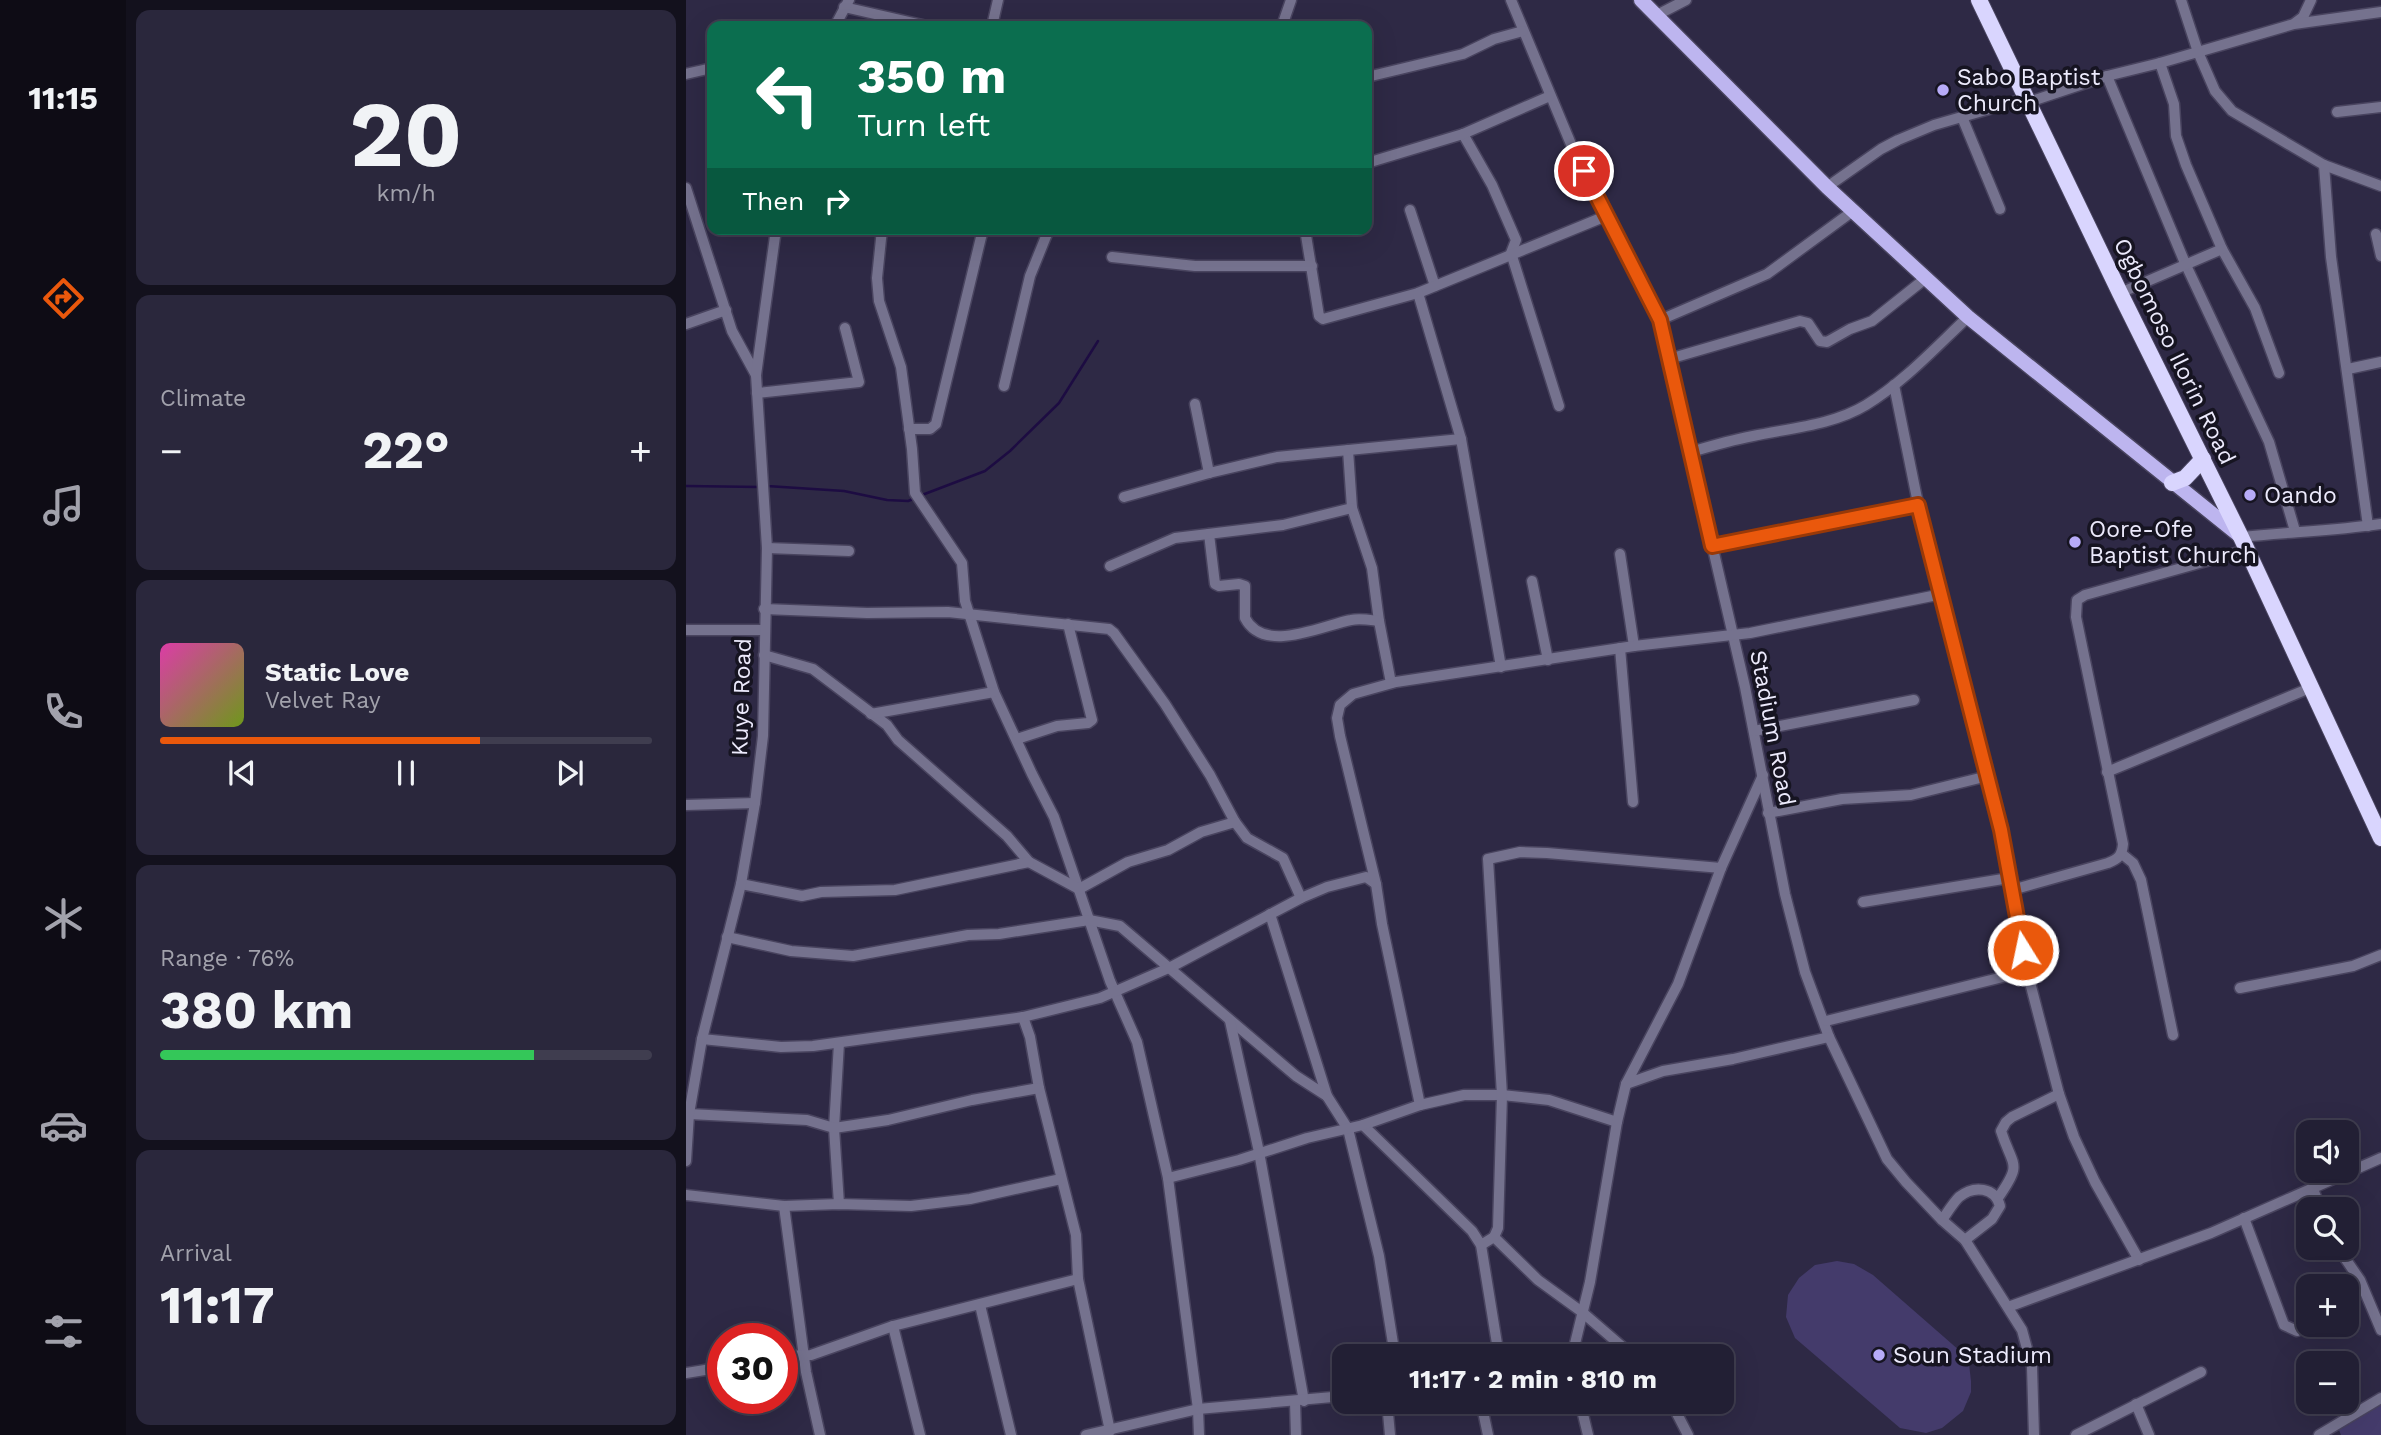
<!DOCTYPE html>
<html lang="en">
<head>
<meta charset="utf-8">
<style>
	:root { --surface:#221f34; --page:#2a273c; --text:#f1f3f6; --muted:#a2a2ac; --line:#3f3d4f; --accent:#ea580c }
	body { margin:0; font-family:"Work Sans",sans-serif; background:var(--page); color:var(--text); height:100vh; display:flex; flex-direction:column; font-size:26px; white-space:nowrap }
	* { box-sizing:border-box; margin:0 }
	p { font-size:23px; color:var(--muted) }
	.icon { flex:none; width:38px; height:38px; fill:none; stroke:currentColor; stroke-width:2; stroke-linecap:round; stroke-linejoin:round }
	.map { position:relative; flex:1; overflow:hidden }
	.details { display:flex; flex-direction:column; gap:10px; padding:10px; background:#13111d; width:560px }
	.details>* { flex:none }
	.banner { position:absolute; left:21px; top:21px; width:665px; height:214px; border-radius:14px; box-shadow:0 7px 28px #0002,0 0 0 2px var(--line); background:#0b6e4f; color:#fff; overflow:hidden }
	.controls { position:absolute; left:1610px; top:1120px; display:grid; gap:14px }
	.controls a { display:grid; place-items:center; width:63px; height:63px; border-radius:14px; background:var(--surface); box-shadow:0 7px 28px #0002,0 0 0 2px var(--line); font-size:35px }
	.speed { position:absolute; left:21px; top:1323px; display:flex; gap:14px; font-size:35px; font-weight:700; text-align:center }
	.speed>* { display:grid; place-content:center; width:91px; height:91px; border-radius:50%; background:var(--surface); box-shadow:0 7px 28px #0002,0 0 0 2px var(--line); line-height:1 }
	.speed .limit { border:10px solid #d22; background:#fff; color:#111 }
	.pin { position:absolute; display:grid; place-items:center; width:60px; height:60px; color:#fff; margin:-30px; border:4px solid #fff; border-radius:50%; box-shadow:0 2px 7px #0007 }
	.me { position:absolute; width:77px; margin:-38px; rotate:350deg; stroke-linejoin:round; filter:drop-shadow(0 0 5px #0008) }
	.turn { display:flex; align-items:center; gap:24px; height:147px; padding:0 35px; font-size:32px }
	.turn .icon { width:91px; height:91px; stroke-width:2.5 }
	.turn b { display:block; font-size:49px; line-height:60px }
	.then { display:flex; align-items:center; height:66px; padding:0 35px; background:#0003; gap:14px; font-size:26px }
	.big { font-size:52px; font-weight:700; line-height:1.1 }
	.details .card { flex:1; display:flex; flex-direction:column; justify-content:center; gap:10px; min-width:0; padding:0 24px; border-radius:14px; background:var(--page) }
	.details .dial { align-items:center; gap:0 }
	.dial b { font-size:91px; line-height:1 }
	.song { display:flex; align-items:center; gap:21px }
	.cover { width:84px; height:84px; border-radius:10px; background:linear-gradient(135deg,hsl(320 70% 55%),hsl(80 70% 35%)) }
	.played { height:7px; border-radius:4px; background:linear-gradient(90deg,var(--accent) 65%,var(--line) 65%) }
	.keys { display:flex; justify-content:space-around; direction:ltr }
	.heat { display:flex; justify-content:space-between; align-items:center; font-size:38px; direction:ltr }
	.charge { height:10px; border-radius:5px; background:linear-gradient(90deg,#34c759 76%,var(--line) 0) }
	.trip { position:absolute; left:646px; top:1344px; width:402px; height:70px; border-radius:14px; background:var(--surface); box-shadow:0 7px 28px #0002,0 0 0 2px var(--line); font-weight:700; line-height:70px; text-align:center }
	main { display:flex; flex:1; min-height:0 }
	.tabs { display:flex; flex-direction:column; width:126px; justify-content:space-around; align-items:center; background:#0e0c15; color:var(--muted) }
	.tabs .icon { width:49px; height:49px }
	.tabs .selected { color:var(--accent) }
	.tabs b { font-size:32px; color:var(--text) }
	.map>svg:first-child { display:block }
	.green { fill:#443b6b }
	.lines { fill:none; stroke-linecap:round; stroke-linejoin:round }
	.stream { stroke:#1d0c42; stroke-width:2.5 }
	.minor-casing { stroke:#49445f; stroke-width:13 }
	.major-casing { stroke:#49445f; stroke-width:17 }
	.highway-casing { stroke:#49445f; stroke-width:18 }
	.minor { stroke:#75728e; stroke-width:10 }
	.major { stroke:#bdb5ef; stroke-width:14 }
	.highway { stroke:#d9d5fe; stroke-width:16 }
	.route-casing { stroke:#983908; stroke-width:18 }
	.route { stroke:#ea580c; stroke-width:12 }
	.poi-dot { fill:#b7abf8; stroke:#161421; stroke-width:2.5 }
	.labels { text-anchor:middle; stroke-width:7; stroke-linejoin:round; paint-order:stroke }
	.poi-label { font-size:23px; fill:#eceafc; stroke:#161421; text-anchor:start }
	.street-label { font-size:23px; fill:#eceafc; stroke:#161421 }
</style>
</head>
<body>
<main>
<nav class="tabs">
<b>11:15</b>
<svg class="icon selected" aria-label="directions" viewBox="0 0 24 24"><path d="M12 3l9 9-9 9-9-9zM9 14v-3h6M13 9l2 2-2 2"/></svg>
<svg class="icon" aria-label="music" viewBox="0 0 24 24"><path d="M9 18V5l10-2v13"/><circle cx="6" cy="18" r="3"/><circle cx="16" cy="16" r="3"/></svg>
<svg class="icon" aria-label="phone" viewBox="0 0 24 24"><path d="M5 4h4l2 5-3 2q2 4 5 5l2-3 5 2v4C11 20 4 13 5 4z"/></svg>
<svg class="icon" aria-label="climate" viewBox="0 0 24 24"><path d="M12 3v18M4 7l16 10M4 17L20 7"/></svg>
<svg class="icon" aria-label="car" viewBox="0 0 24 24"><path d="M5 17H2v-5l4-1 3-4h7l3 4 3 1v5h-3M9 17h6M6 11h13"/><circle cx="7" cy="17" r="2"/><circle cx="17" cy="17" r="2"/></svg>
<svg class="icon" aria-label="filters" viewBox="0 0 24 24"><path d="M4 7h16M4 17h16"/><circle cx="9" cy="7" r="2"/><circle cx="15" cy="17" r="2"/></svg>
</nav>
<section class="details">
<div class="card dial"><b>20</b><p>km/h</p></div>
<div class="card"><p>Climate</p>
<div class="heat"><a>−</a><b class="big">22°</b><a>+</a></div>
</div>
<div class="card">
<div class="song"><i class="cover"></i><div><b>Static Love</b><p>Velvet Ray</p></div></div>
<div class="played"></div>
<div class="keys"><svg class="icon" aria-label="previous" viewBox="0 0 24 24"><path d="M18 5L8 12l10 7zM5 5v14"/></svg><svg class="icon" aria-label="pause" viewBox="0 0 24 24"><path d="M8 5v14M16 5v14"/></svg><svg class="icon" aria-label="next" viewBox="0 0 24 24"><path d="M6 5l10 7-10 7zM19 5v14"/></svg></div>
</div>
<div class="card"><p>Range · 76%</p><b class="big">380 km</b><div class="charge"></div></div>
<div class="card"><p>Arrival</p><b class="big">11:17</b></div>
</section>
<div class="map">
<svg width="1695" height="1435" viewBox="0 0 1695 1435">
	<rect width="100%" height="100%" fill="#2e2945"/>
	<!-- green -->
	<g class="green">
		<polygon points="1151,1261 1168,1264 1187,1275 1274,1351 1283,1364 1285,1381 1285,1392 1277,1411 1256,1428 1240,1433 1214,1428 1109,1338 1100,1317 1102,1295 1113,1278 1129,1265"/>
		<polygon points="1695,1404 1695,1435 1655,1435 1653,1430"/>
	</g>
	<g class="lines">
		<!-- stream -->
		<g class="stream">
			<polyline points="0,486 74,487"/>
			<polyline points="81,486 158,491 201,500 222,501 230,498"/>
			<polyline points="236,495 299,471 324,451 373,403 412,341"/>
		</g>
		<defs>
			<g id="minor">
				<polyline points="825,0 887,149 974,320 1059,687 1099,894 1119,972 1143,1037 1201,1159 1220,1182 1256,1220 1279,1240 1336,1330 1346,1367 1348,1435"/>
				<polyline points="1495,0 1512,52 1529,91 1546,111 1638,165 1695,186"/>
				<polyline points="158,7 241,26"/>
				<polyline points="971,15 1000,0"/>
				<polyline points="1609,23 1617,17 1625,0"/>
				<polyline points="149,26 163,0"/>
				<polyline points="306,26 312,0"/>
				<polyline points="596,26 605,0"/>
				<polyline points="1474,63 1488,104 1490,136 1500,165 1536,249 1569,308 1593,373"/>
				<polyline points="0,74 26,68"/>
				<polyline points="1421,76 1499,263 1583,442 1609,531"/>
				<polyline points="681,77 777,54 808,39 837,31"/>
				<polyline points="1651,112 1695,107"/>
				<polyline points="1276,117 1314,209"/>
				<polyline points="777,134 806,185 830,240 825,253 873,406"/>
				<polyline points="681,163 777,134 864,96"/>
				<polyline points="1638,165 1645,257 1682,526"/>
				<polyline points="1141,187 1195,149 1212,140 1248,125 1331,101 1343,102 1421,76 1474,63 1608,24 1695,12"/>
				<polyline points="0,188 46,331 70,375"/>
				<polyline points="724,210 749,286"/>
				<polyline points="196,229 191,278 193,301 215,367 226,449 229,493 276,563 279,601 308,692 346,774 368,817 424,981 451,1042 482,1178 512,1409 513,1435"/>
				<polyline points="619,229 633,316 637,319 732,293 920,216"/>
				<polyline points="1690,234 1695,256"/>
				<polyline points="426,257 509,266 626,266"/>
				<polyline points="732,293 775,439 815,667"/>
				<polyline points="1434,293 1536,249"/>
				<polyline points="974,320 1081,274 1167,211"/>
				<polyline points="0,324 40,310"/>
				<polyline points="983,359 1114,321 1122,323 1134,341 1141,342 1164,329 1186,321 1240,278"/>
				<polyline points="1662,369 1695,362"/>
				<polyline points="1208,385 1235,518 1315,830 1341,971 1373,1094 1388,1137 1409,1182 1453,1260"/>
				<polyline points="318,386 344,276 363,229"/>
				<polyline points="71,393 173,382 159,328"/>
				<polyline points="509,404 523,473"/>
				<polyline points="223,429 244,429 250,424 297,229"/>
				<polyline points="662,450 666,508 686,568 693,621 705,683"/>
				<path d="M1005,452C1025,446 1046,440 1067,436C1105,428 1147,425 1180,405C1218,382 1250,347 1282,317"/>
				<polyline points="438,497 523,473 591,457 775,439"/>
				<path d="M523,534L529,584L533,586L553,584L559,586V618C578,655 637,625 665,620C674,618 684,620 693,621"/>
				<path d="M1555,537C1602,532 1648,531 1695,524"/>
				<polyline points="1026,546 1232,505"/>
				<polyline points="81,548 163,551"/>
				<polyline points="934,554 948,646"/>
				<polyline points="424,566 489,538 597,525 666,508"/>
				<polyline points="846,581 862,660"/>
				<polyline points="78,609 181,613 262,612 423,629 428,633 479,704 524,775 549,822 561,838 597,858 615,898"/>
				<polyline points="0,630 78,630"/>
				<polyline points="934,648 947,802"/>
				<polyline points="78,655 127,669 201,725 212,740 321,836 343,862 393,889 442,862 482,850 515,832 549,822"/>
				<polyline points="185,714 308,692"/>
				<polyline points="1068,731 1228,700"/>
				<polyline points="331,739 371,726 402,723 406,720 382,624"/>
				<polyline points="1421,772 1624,688"/>
				<polyline points="0,805 69,803"/>
				<polyline points="1082,813 1156,799 1225,795 1302,776"/>
				<polyline points="1436,854 1447,863 1455,880 1487,1035"/>
				<polyline points="55,884 116,896 135,892 209,890 343,862"/>
				<path d="M1326,890L1422,863C1432,859 1436,856 1437,844L1390,617L1391,600L1399,595L1560,550"/>
				<polyline points="1177,902 1323,878"/>
				<polyline points="584,914 641,1096 662,1129 693,1256 709,1356"/>
				<polyline points="41,937 105,951 167,956 282,935 313,934 403,920 434,926 610,1076 641,1096"/>
				<polyline points="1554,988 1667,966 1695,955"/>
				<polyline points="337,1017 344,1037 353,1088 390,1235 392,1279 424,1431"/>
				<polyline points="544,1021 573,1152 618,1401"/>
				<polyline points="1140,1021 1341,971"/>
				<polyline points="16,1039 95,1047 127,1046 337,1017 414,998 485,967 615,898 641,887 680,877 690,884"/>
				<polyline points="153,1043 148,1128 153,1204"/>
				<polyline points="940,1084 977,1071 1047,1059 1143,1037"/>
				<polyline points="734,1105 696,924 690,884 654,736 651,718 654,705 667,694 710,682 948,646 1064,633 1256,594"/>
				<polyline points="3,1114 121,1120 148,1128 202,1120 286,1100 353,1088"/>
				<polyline points="677,1125 786,1231 795,1245 813,1356"/>
				<polyline points="0,1161 3,1114 16,1039 55,884 69,803 77,736 81,548 70,375 90,229"/>
				<polyline points="482,1178 553,1160 621,1138 677,1125 734,1105 778,1095 816,1095 863,1100 931,1122"/>
				<polyline points="1626,1187 1635,1209"/>
				<polyline points="0,1195 98,1206 153,1204 225,1206 284,1199 375,1179"/>
				<path d="M1312,1198C1337,1162 1327,1168 1315,1131L1320,1122L1326,1117L1373,1094"/>
				<polyline points="98,1206 120,1372 134,1435"/>
				<polyline points="1558,1218 1598,1325 1611,1331"/>
				<path d="M1256,1220C1261,1213 1267,1203 1273,1197C1288,1185 1309,1187 1314,1206L1306,1219L1279,1240"/>
				<polyline points="808,1237 852,1280 896,1312 947,1356"/>
				<polyline points="795,1245 808,1237 812,1228 816,1095 802,859 834,852 861,853 1035,868"/>
				<polyline points="1652,1248 1674,1280 1695,1330"/>
				<polyline points="294,1305 325,1435"/>
				<polyline points="1322,1307 1525,1233 1695,1158"/>
				<polyline points="207,1326 234,1435"/>
				<polyline points="96,1356 125,1355 207,1326 392,1279"/>
				<polyline points="867,1356 886,1351"/>
				<polyline points="886,1356 904,1282 931,1122 940,1084 992,984 1035,868 1077,775"/>
				<polyline points="0,1373 37,1367"/>
				<polyline points="609,1402 610,1435"/>
				<polyline points="701,1402 704,1435"/>
				<polyline points="795,1402 802,1435"/>
				<polyline points="894,1402 902,1435"/>
				<polyline points="985,1402 1002,1435"/>
				<polyline points="1450,1404 1463,1435"/>
				<polyline points="400,1435 512,1409 658,1396"/>
				<polyline points="1390,1435 1515,1372"/>
				<polyline points="1633,1435 1695,1398"/>
			</g>
			<polyline id="major" points="955,0 1141,187 1282,317 1554,536"/>
			<g id="highway">
				<polyline points="1293,0 1434,293 1555,537 1695,838"/>
				<polyline points="1486,483 1499,478 1517,459"/>
			</g>
		</defs>
		<!-- minor casing -->
		<use href="#minor" class="minor-casing"/>
		<!-- major casing -->
		<use href="#major" class="major-casing"/>
		<!-- highway casing -->
		<use href="#highway" class="highway-casing"/>
		<!-- minor -->
		<use href="#minor" class="minor"/>
		<!-- major -->
		<use href="#major" class="major"/>
		<!-- highway -->
		<use href="#highway" class="highway"/>
	</g>
	<g class="lines">
		<defs>
			<polyline id="route" points="898,171 974,320 1026,546 1232,505 1315,830 1337,950"/>
		</defs>
		<!-- route casing -->
		<use href="#route" class="route-casing"/>
		<!-- route -->
		<use href="#route" class="route"/>
	</g>
	<!-- markers -->
	<g class="poi-dot">
		<circle cx="1257" cy="90" r="7"/>
		<circle cx="1564" cy="495" r="7"/>
		<circle cx="1389" cy="542" r="7"/>
		<circle cx="1193" cy="1355" r="7"/>
	</g>
	<g class="labels">
		<!-- poi labels -->
		<g class="poi-label">
			<text x="1271" y="85">Sabo Baptist<tspan x="1271" dy="26">Church</tspan></text>
			<text x="1578" y="503">Oando</text>
			<text x="1403" y="537">Oore-Ofe<tspan x="1403" dy="26">Baptist Church</tspan></text>
			<text x="1207" y="1363">Soun Stadium</text>
		</g>
		<!-- street labels -->
		<g class="street-label">
			<text transform="translate(1489 351) rotate(64)" y="8">Ogbomoso Ilorin Road</text>
			<text transform="translate(55 697) rotate(-88)" y="8">Kuye Road</text>
			<text transform="translate(1087 728) rotate(79)" y="8">Stadium Road</text>
		</g>
	</g>
</svg>
<div class="controls">
<a><svg class="icon" aria-label="sound" viewBox="0 0 24 24"><path d="M4 9h4l5-4v14l-5-4H4zM17 9q2 3 0 6"/></svg></a>
<a><svg class="icon" aria-label="search" viewBox="0 0 24 24"><circle cx="10" cy="10" r="6"/><path d="M15 15l6 6"/></svg></a>
<a>+</a>
<a>−</a>
</div>
<div class="speed"><div class="limit">30</div></div>
<div class="pin" style="left:898px;top:171px;background:#d93025"><svg class="icon" aria-label="arrive" viewBox="0 0 24 24"><path d="M6 21V4h12l-3 4 3 4H6"/></svg></div>
<svg class="me" style="left:1337px;top:950px" viewBox="-20 -20 40 40"><circle r="17" fill="#ea580c" stroke="#fff" stroke-width="3"/><path d="M0-11L8 9 0 5-8 9z" fill="#fff"/></svg>
<div class="trip">11:17 · 2 min · 810 m</div>
<div class="banner">
<div class="turn"><svg class="icon" aria-label="left" viewBox="0 0 24 24"><path d="M17 20v-9H6M10 6l-5 5 5 5"/></svg><div><b>350 m</b>Turn left</div></div>
<div class="then">Then<svg class="icon" aria-label="right" viewBox="0 0 24 24"><path d="M7 20v-9h11M14 6l5 5-5 5"/></svg></div>
</div>
</div>
</main>
</body>
</html>
